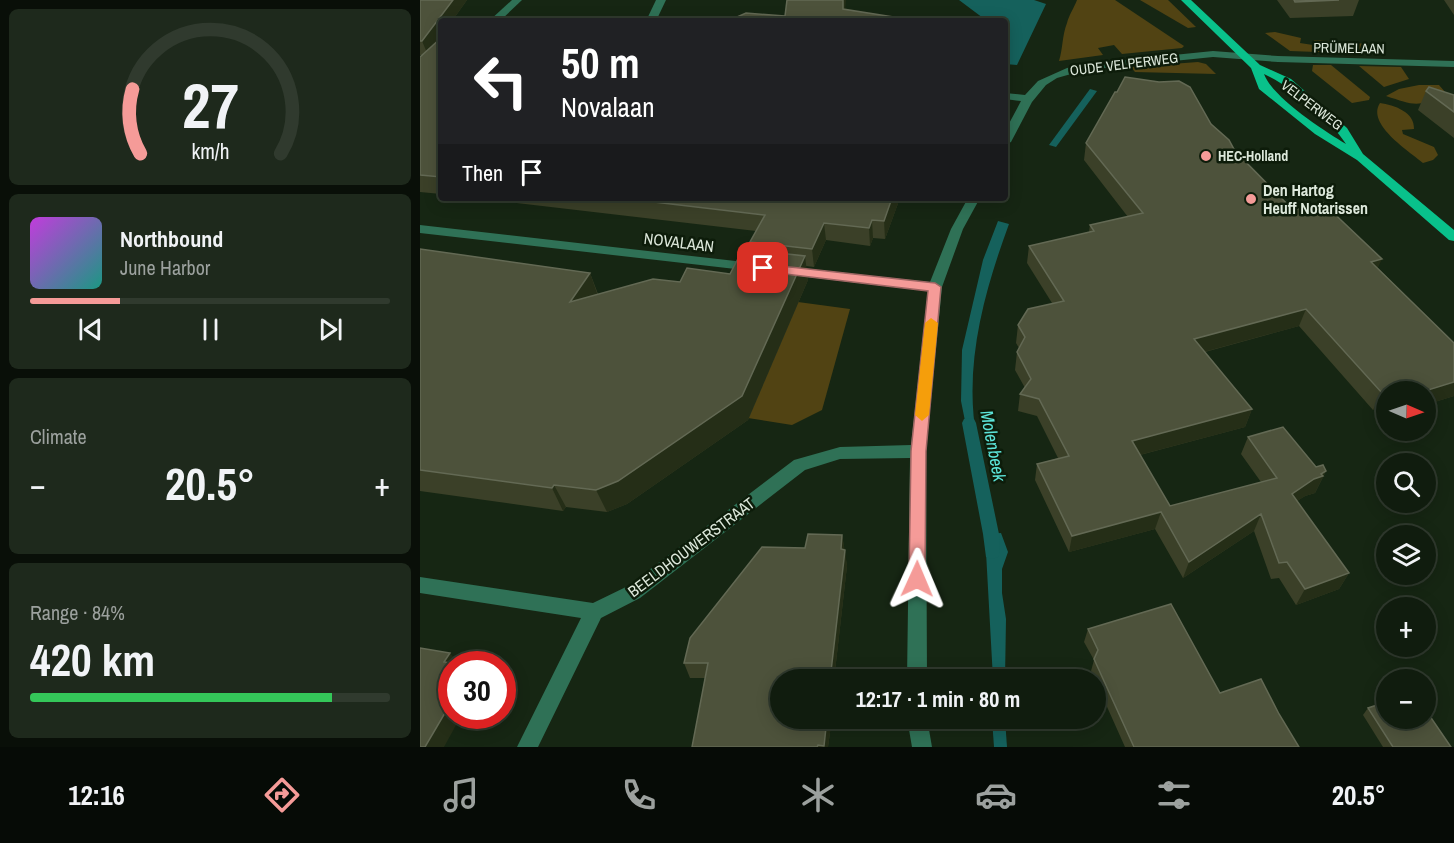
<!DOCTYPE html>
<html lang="en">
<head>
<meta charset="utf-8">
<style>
	:root { --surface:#101c0e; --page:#1e291c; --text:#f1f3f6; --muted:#9ca19e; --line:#303a2e; --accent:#f59b98 }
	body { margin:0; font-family:"Archivo Narrow",sans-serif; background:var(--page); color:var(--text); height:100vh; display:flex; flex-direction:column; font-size:22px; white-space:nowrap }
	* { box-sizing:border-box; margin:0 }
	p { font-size:20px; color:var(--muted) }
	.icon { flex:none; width:33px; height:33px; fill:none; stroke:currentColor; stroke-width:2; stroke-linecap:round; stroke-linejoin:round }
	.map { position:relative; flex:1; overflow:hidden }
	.drawer { display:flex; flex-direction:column; gap:9px; padding:9px; background:#090f08; width:420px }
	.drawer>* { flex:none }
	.top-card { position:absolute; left:18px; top:18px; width:570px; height:183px; border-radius:6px; box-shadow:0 3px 15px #0003,0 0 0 2px var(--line); background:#202124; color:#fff; overflow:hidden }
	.needle { width:39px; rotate:92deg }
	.buttons { position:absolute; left:956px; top:381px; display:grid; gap:12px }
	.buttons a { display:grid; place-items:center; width:60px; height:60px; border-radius:50%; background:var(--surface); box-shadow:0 3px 15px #0003,0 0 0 2px var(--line); font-size:30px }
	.speed { position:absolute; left:18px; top:651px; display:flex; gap:12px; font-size:30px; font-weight:700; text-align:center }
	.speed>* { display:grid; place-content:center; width:78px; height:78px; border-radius:50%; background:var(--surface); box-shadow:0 3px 15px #0003,0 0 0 2px var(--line); line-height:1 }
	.speed .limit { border:9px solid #d22; background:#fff; color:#111 }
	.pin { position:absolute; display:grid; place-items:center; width:51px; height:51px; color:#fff; margin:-26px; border-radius:12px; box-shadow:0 3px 9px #0006 }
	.me { position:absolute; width:66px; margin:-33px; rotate:1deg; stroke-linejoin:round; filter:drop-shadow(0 0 4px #0008) }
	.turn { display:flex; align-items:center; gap:21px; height:126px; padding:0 24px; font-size:27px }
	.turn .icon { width:78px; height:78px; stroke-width:2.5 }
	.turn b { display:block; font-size:42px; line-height:51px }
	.then { display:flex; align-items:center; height:57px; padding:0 24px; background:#0003; gap:12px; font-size:22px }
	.big { font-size:45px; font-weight:700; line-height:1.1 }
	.drawer .widget { flex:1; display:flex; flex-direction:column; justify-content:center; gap:9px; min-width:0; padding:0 21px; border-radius:9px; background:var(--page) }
	.drawer .dial { align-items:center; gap:0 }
	.dial svg { height:156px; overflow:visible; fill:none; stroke:var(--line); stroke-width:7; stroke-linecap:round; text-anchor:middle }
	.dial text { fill:var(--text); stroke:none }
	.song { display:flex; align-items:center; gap:18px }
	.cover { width:72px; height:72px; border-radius:9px; background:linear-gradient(135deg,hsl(290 70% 55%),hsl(170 70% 35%)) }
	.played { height:6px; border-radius:3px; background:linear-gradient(90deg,var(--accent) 25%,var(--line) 25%) }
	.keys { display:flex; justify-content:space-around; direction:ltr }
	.heat { display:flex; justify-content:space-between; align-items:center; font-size:33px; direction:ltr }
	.charge { height:9px; border-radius:4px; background:linear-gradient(90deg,#34c759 84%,var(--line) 0) }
	.trip { position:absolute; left:350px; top:669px; width:336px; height:60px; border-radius:30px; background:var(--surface); box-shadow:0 3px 15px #0003,0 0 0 2px var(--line); font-weight:700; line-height:60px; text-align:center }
	.menu { display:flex; height:96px; justify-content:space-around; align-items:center; background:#060b06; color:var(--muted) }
	.menu .icon { width:42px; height:42px }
	.menu .selected { color:var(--accent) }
	.menu b { font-size:27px; color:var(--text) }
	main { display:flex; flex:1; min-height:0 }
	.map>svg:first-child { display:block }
	.green { fill:#514313 }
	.water { fill:#15615c }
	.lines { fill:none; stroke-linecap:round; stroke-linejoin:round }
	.stream { fill:#15615c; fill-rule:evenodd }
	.minor { fill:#2f7156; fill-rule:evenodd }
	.major { fill:#09c18b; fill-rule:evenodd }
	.wall { fill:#3b4028 }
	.shaded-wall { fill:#252e17 }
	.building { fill:#4d523b; stroke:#636954; stroke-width:1.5 }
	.route { fill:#f59b98; stroke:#9f6563; stroke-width:1.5 }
	.slow { fill:#f59e0b }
	.poi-dot { fill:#f59b98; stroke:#0d1c0a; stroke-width:2 }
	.labels { text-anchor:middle; stroke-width:5; stroke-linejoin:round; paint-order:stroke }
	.far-street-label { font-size:14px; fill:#dde8db; stroke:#0d1c0a }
	.far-poi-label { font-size:14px; font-weight:bold; fill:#dde8db; stroke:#0d1c0a; text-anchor:start }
	.poi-label { font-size:16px; font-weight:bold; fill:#dde8db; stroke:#0d1c0a; text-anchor:start }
	.street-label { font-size:16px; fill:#dde8db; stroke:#0d1c0a }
	.water-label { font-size:18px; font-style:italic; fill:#5ce4d9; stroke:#0d1c0a }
</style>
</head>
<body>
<main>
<section class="drawer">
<div class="widget dial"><svg viewBox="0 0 100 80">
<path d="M14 69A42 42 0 1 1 86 69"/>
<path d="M14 69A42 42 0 0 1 10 36" stroke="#f59b98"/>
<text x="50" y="56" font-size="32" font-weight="700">27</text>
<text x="50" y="72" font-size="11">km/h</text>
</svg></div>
<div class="widget">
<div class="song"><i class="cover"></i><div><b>Northbound</b><p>June Harbor</p></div></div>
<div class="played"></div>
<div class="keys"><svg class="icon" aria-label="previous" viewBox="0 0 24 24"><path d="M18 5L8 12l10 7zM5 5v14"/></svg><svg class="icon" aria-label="pause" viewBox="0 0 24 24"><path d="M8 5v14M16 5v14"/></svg><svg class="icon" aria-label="next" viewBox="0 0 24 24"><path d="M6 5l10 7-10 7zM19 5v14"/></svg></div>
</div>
<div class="widget"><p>Climate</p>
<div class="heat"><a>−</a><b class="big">20.5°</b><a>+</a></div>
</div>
<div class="widget"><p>Range · 84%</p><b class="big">420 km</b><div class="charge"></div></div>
</section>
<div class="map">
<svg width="1034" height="747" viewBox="0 0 1034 747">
	<rect width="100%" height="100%" fill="#162613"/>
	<!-- green -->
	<g class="green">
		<path d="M657,0H695L764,46L762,48L702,54L694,45L678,48L683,55L639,61C643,48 642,36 647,23C649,15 654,8 657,0Z"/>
		<polygon points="720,0 748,0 776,27 768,28"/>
		<polygon points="855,32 881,38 880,43 893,45 894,40 948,44 952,54 870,51 845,33"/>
		<polygon points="778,62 786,64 796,74 715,72 711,67"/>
		<polygon points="893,65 911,65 950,97 949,100 932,103 892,71"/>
		<polygon points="939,66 981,67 989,79 964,87"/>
		<path d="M999,85H1019L1025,92C999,109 994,105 966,96L979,89Z"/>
		<path d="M960,103C974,105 995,112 994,129L982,130L983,134L1014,147L1018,155L1013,160L1003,163C989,151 946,124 960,103Z"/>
		<polygon points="378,302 430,309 402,410 372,425 328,418"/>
	</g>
	<!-- water -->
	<g class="water">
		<polygon points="539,0 614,0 626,4 597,65 585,64 585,21 567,21"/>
		<polygon points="670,89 677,91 636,147 629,145"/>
		<path d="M578,221L589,224C564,292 543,367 557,440L549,441L541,401L542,350L563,260Z"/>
		<polygon points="581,533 588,552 582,569 582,593 586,619 585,679 573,679 565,534"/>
		<polygon points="572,719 585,719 587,747 574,747"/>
	</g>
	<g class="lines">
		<!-- stream -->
		<polygon class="stream" points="549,418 554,419 556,423 579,534 580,552 578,557 572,559 566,557 563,534 542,423 544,419"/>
		<!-- minor -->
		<g class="minor">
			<polygon points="92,0 102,0 80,21 69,21"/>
			<polygon points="236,0 246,0 236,21 226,21"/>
			<polygon points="793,51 858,56 1034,61 1034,67 858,62 793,57 665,70 637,78 626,85 612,102 591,142 585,145 585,131 601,101 585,99 585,93 605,95 618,81 647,68 665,64"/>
			<polygon points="548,198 560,198 543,229 522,287 506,451 507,680 487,680 490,458 420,459 385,470 220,598 181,618 118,747 97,747 161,618 0,593 0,577 173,603 208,586 374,460 420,447 491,445 508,291 369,275 362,271 369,267 510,282 531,229"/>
			<polygon points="0,225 333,263 340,267 333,271 0,233"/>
			<polygon points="487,718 507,718 512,747 492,747"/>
		</g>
		<!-- major -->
		<path class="major" d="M761,0H771L840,65L871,79L927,128L943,154L1034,230V241L1029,240L937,160L895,134L839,89L831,68ZM844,74C872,87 909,118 926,144C904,131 852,97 844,74Z"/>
	</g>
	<!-- wall -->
	<g class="wall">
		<polygon points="0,0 47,0 32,21 21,21 19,40 21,38 21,194 0,192 0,57 3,55 0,55"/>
		<polygon points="857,0 939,0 933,16 870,18"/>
		<polygon points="1024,0 1034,0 1034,15"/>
		<polygon points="1006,91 1034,95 1034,138 998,110"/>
		<polygon points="791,124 815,151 873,210 958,268 1034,343 1034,396 1005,405 1005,392 966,392 966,407 953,410 879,326 785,352 832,409 825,427 720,455 750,506 841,482 821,454 828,437 906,471 895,493 885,496 877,501 929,573 919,589 876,605 859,578 851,579 834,531 763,578 735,529 649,552 615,480 617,464 638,458 617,416 598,411 600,394 605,388 595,370 597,352 599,348 596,343 598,325 632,303 607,263 609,246 669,232 670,225 708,217 664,160 666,143"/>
		<polygon points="55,198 480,198 465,239 453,238 450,246 406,240 394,267 386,266 388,280 328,420 207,504 187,512 146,507 143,511 0,491 0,249 170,273 178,294 310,274 332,250 330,242 336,231"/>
		<polygon points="422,535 427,566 414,680 360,680 412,718 408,747 272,747 285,678 270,678 264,663 385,548"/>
		<polygon points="668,629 800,693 859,714 879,747 705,747 671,671 674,660 664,642"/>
		<polygon points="948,708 1031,747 963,747 943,715"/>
	</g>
	<!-- shaded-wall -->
	<g class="shaded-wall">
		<polygon points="33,0 47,0 32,21 21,21 21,36 8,55 2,41"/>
		<polygon points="423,0 426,0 424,21 423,9"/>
		<polygon points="472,198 480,198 465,239 464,221"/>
		<polygon points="452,220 453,238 450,246 449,228"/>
		<polygon points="404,223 406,240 394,267 392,249"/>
		<polygon points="385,256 388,280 328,420 207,504 187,512 176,490"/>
		<polygon points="962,259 954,276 951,262"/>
		<polygon points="170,273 178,296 150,302"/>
		<polygon points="886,309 879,326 769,356 774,339"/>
		<polygon points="1034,382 1034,396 1005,405 1005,391"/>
		<polygon points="998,383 993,392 968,392"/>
		<polygon points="966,392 966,407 953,410 962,393"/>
		<polygon points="832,409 825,427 708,458 712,441"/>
		<polygon points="906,471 895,493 885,496 864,510 872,494"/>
		<polygon points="134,485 146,507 143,511 132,488"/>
		<polygon points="741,512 735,529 649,552 652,536"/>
		<polygon points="841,514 834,531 763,578 769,562"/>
		<polygon points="422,535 425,551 421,549"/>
		<polygon points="425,550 427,566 414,680 410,680"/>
		<polygon points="929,573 919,589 876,605 885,589"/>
		<polygon points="30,653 39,664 24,662"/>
		<polygon points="32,701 32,716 41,716 24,747 5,747"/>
		<polygon points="407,718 412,718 408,747 404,747"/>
	</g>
	<!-- building -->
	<g class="building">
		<polygon points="0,0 33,0 2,41 0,41"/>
		<polygon points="367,0 423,0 423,9 499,21 308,21 326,13 365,16"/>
		<polygon points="874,0 919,0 875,2"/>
		<polygon points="21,38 21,177 0,175 0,57"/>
		<polygon points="705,77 739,82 759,81 770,87 791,124 809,140 815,151 873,210 903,203 962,259 951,262 1034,343 1034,382 1005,391 998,383 962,393 886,309 774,339 832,409 712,441 750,506 857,478 828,437 863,427 896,467 903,465 906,471 901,474 903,476 894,479 872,494 929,573 885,589 867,562 859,563 841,514 769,562 741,512 652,536 617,464 649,456 619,399 600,394 611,379 597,352 605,337 598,325 608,309 644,301 609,246 674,231 670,225 723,213 666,143 695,92 697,92"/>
		<polygon points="1009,87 1034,95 1034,112 1006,91"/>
		<polygon points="200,198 472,198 464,221 452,220 449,228 404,223 392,249 330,242 345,215"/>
		<polygon points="0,249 170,273 150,302 233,279 260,282 267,268 310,274 323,249 385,256 322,396 198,481 176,490 134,485 132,488 0,470"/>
		<polygon points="388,534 422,535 421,549 425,550 410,680 360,680 360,718 407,718 404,746 398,745 397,747 272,747 288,663 264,663 270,638 342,547 385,548"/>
		<polygon points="751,604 800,693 841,679 859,714 879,747 714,747 674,659 678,650 668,629"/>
		<polygon points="0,648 30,653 24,662 38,664 32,664 32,701 5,747 0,747"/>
		<polygon points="966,702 966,718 1005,718 1005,709 1031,747 973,747 948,708"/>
	</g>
	<!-- route -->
	<polygon class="route" points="343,264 515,283 521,287 506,451 505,579 503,585 497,587 491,585 489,579 491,451 508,291 339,271 339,265"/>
	<!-- slow -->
	<polygon class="slow" points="511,318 518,323 509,415 502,421 495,415 505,323"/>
	<!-- markers -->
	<g class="poi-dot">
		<circle cx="786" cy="156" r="6"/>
		<circle cx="831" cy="199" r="6"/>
	</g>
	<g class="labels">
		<!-- far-street labels -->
		<g class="far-street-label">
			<text transform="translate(929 48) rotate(1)" y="5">PRÜMELAAN</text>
			<text transform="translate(704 64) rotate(-7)" y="5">OUDE VELPERWEG</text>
			<text transform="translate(892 105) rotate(37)" y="5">VELPERWEG</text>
		</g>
		<!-- far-poi labels -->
		<g class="far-poi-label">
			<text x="798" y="161">HEC-Holland</text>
		</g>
		<!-- poi labels -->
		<g class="poi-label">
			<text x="843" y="196">Den Hartog<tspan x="843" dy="18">Heuff Notarissen</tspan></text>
		</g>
		<!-- street labels -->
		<g class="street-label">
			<text transform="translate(259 242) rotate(7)" y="6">NOVALAAN</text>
			<text transform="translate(271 547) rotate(-37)" y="6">BEELDHOUWERSTRAAT</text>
		</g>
		<!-- water labels -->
		<g class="water-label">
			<text transform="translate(573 446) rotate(79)" y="6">Molenbeek</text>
		</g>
	</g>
</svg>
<div class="buttons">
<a><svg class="needle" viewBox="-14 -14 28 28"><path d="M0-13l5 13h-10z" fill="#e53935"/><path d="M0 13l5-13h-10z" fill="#9ca19e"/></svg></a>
<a><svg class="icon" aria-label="search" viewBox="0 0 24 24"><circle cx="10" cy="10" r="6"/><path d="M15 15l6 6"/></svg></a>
<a><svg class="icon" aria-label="layers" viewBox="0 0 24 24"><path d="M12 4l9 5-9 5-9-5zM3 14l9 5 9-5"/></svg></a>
<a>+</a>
<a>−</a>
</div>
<div class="speed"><div class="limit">30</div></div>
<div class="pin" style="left:343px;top:268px;background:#d93025"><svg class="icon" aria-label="arrive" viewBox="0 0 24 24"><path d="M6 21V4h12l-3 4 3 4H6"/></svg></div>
<svg class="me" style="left:497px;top:579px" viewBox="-20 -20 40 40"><path d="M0-17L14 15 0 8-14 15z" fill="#f59b98" stroke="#fff" stroke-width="4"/></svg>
<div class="trip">12:17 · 1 min · 80 m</div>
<div class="top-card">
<div class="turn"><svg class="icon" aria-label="left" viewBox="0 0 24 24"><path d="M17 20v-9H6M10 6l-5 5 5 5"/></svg><div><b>50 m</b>Novalaan</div></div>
<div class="then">Then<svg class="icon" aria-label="arrive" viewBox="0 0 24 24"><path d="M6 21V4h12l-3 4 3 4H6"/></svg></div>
</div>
</div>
</main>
<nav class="menu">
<b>12:16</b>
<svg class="icon selected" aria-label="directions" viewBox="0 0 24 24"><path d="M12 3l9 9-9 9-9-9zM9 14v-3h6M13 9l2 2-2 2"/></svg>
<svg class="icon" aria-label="music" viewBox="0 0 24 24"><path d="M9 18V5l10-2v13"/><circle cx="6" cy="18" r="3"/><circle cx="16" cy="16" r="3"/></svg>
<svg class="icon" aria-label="phone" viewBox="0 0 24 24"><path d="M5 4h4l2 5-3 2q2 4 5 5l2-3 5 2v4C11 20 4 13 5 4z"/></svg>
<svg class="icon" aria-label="climate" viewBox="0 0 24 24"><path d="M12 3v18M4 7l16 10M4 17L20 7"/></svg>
<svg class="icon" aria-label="car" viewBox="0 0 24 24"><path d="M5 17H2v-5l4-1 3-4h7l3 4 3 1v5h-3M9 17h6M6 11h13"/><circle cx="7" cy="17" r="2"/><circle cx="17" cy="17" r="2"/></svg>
<svg class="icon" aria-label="filters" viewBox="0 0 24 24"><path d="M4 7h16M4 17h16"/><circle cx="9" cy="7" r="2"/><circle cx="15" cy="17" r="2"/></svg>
<b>20.5°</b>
</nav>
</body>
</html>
